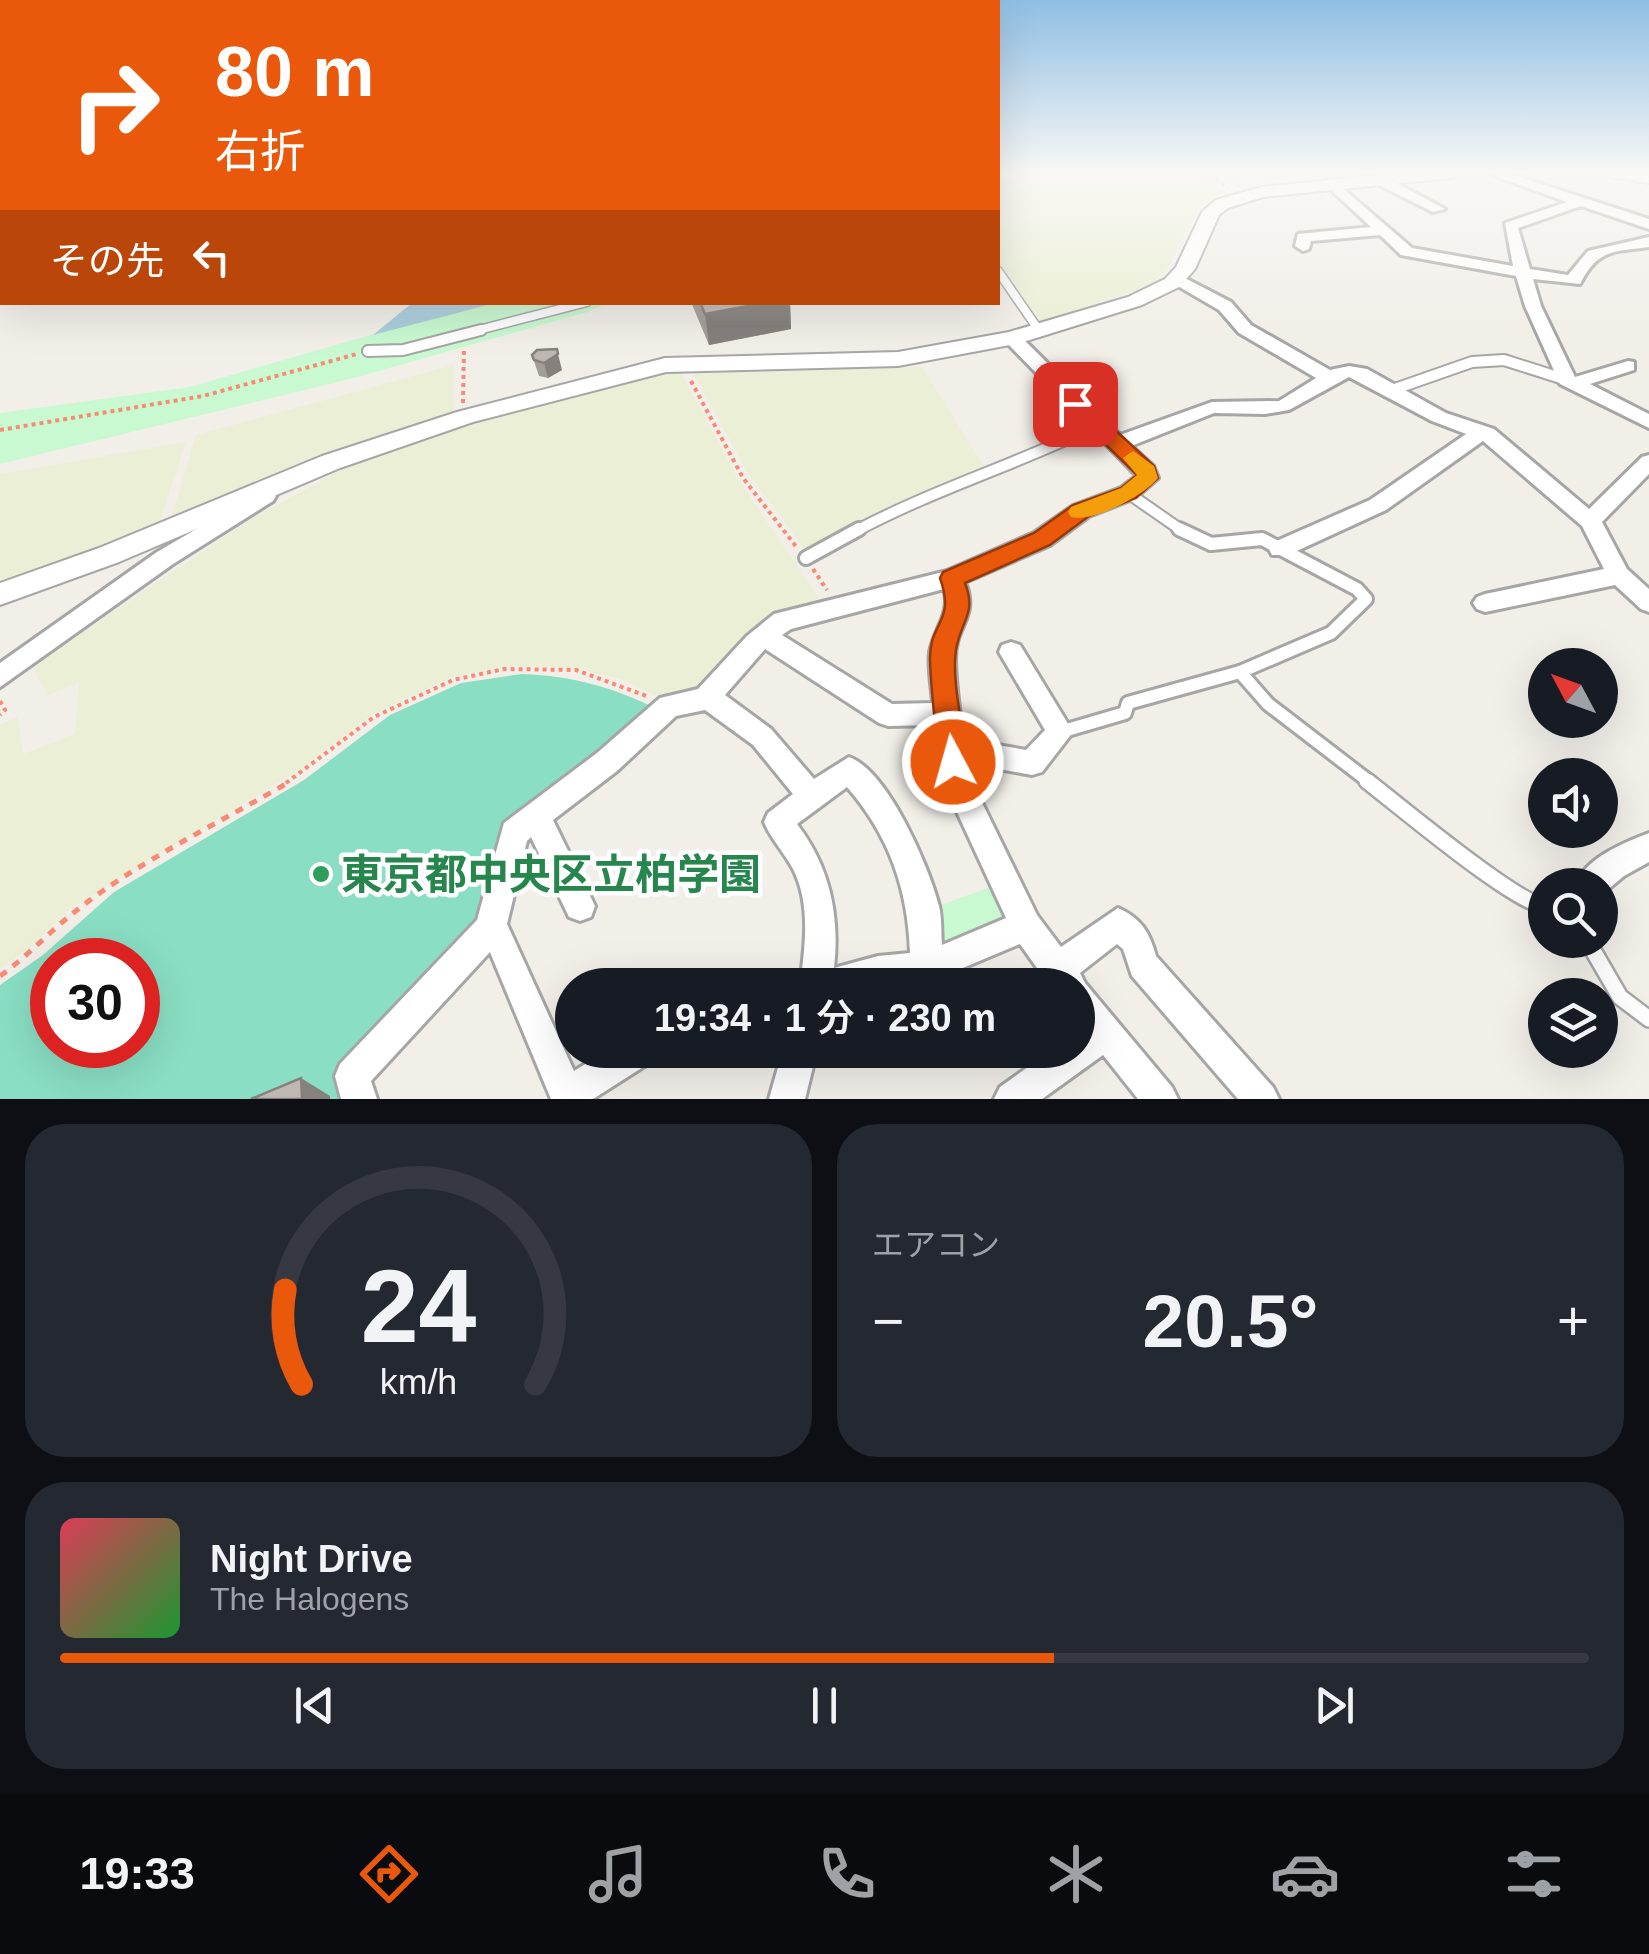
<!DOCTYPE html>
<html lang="ja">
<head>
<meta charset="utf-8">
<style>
	:root { --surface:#171b24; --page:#242831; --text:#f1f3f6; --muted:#9ea1a6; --line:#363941; --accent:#ea580c }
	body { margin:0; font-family:Helvetica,"Noto Sans JP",sans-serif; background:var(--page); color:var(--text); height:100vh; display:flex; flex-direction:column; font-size:38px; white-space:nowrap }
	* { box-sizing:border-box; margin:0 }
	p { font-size:32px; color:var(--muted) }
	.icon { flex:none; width:55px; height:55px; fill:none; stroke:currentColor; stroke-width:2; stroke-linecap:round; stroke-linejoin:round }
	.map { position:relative; height:1099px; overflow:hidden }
	.panel { display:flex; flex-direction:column; gap:25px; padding:25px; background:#0d0f14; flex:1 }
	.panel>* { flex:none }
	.hud { position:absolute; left:0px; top:0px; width:1000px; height:305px; box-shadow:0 10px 40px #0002; background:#ea580c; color:#fff; overflow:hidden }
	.needle { width:65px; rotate:311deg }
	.fabs { position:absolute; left:1528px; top:648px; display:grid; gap:20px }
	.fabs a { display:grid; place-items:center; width:90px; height:90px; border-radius:50%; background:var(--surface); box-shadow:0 10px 40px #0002; font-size:50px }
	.speed { position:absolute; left:30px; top:938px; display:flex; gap:20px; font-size:50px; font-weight:700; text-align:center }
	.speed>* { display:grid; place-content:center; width:130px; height:130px; border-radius:50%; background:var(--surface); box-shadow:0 10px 40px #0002; line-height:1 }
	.speed .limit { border:15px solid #d22; background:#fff; color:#111 }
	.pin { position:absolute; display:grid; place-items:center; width:85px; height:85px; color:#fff; margin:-42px; border-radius:20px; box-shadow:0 5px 15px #0006 }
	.me { position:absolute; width:110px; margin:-55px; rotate:354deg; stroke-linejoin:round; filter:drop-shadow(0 0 8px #0008) }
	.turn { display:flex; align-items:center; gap:35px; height:210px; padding:0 50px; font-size:45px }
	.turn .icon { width:130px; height:130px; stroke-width:2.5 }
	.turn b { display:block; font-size:70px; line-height:85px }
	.then { display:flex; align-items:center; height:95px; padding:0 50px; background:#0003; gap:20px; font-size:38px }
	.big { font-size:75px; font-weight:600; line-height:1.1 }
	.panel .widget { flex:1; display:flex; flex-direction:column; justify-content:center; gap:15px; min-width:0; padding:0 35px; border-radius:40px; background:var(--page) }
	.panel .dial { align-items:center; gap:0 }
	.dial svg { height:260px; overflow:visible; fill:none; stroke:var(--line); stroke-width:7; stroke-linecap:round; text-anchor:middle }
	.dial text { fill:var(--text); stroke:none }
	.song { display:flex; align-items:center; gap:30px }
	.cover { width:120px; height:120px; border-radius:15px; background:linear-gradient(135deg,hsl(350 70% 55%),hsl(130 70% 35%)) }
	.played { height:10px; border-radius:5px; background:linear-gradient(90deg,var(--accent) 65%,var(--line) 65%) }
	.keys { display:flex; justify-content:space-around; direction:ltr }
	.heat { display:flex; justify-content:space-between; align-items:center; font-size:55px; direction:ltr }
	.panel .tiles { flex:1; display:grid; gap:25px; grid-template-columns:1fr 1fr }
	.widget:last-child { grid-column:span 2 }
	.trip { position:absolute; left:555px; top:968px; width:540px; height:100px; border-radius:50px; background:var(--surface); box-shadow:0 10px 40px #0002; font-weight:600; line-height:100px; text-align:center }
	.tabs { display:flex; height:160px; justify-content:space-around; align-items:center; background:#090b0e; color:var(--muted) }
	.tabs .icon { width:70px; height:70px }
	.tabs .active { color:var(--accent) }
	.tabs b { font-size:45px; color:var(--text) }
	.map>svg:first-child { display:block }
	.farmland { fill:#ebefd5 }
	.park { fill:#c8f9d0 }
	.pitch { fill:#89dec3; fill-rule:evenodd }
	.water { fill:#abcede }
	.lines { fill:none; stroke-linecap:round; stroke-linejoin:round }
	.river { stroke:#abcede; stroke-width:32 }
	.service-far3-casing { stroke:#a6a6a6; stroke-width:11 }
	.service-far2-casing { stroke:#a6a6a6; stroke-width:14 }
	.service-far1-casing { stroke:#a6a6a6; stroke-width:18 }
	.service-casing { stroke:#a6a6a6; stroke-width:20 }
	.minor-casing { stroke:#a6a6a6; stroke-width:6 }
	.tertiary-casing { stroke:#a6a6a6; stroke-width:4 }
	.path-far2 { stroke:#f78b74; stroke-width:2.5; stroke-dasharray:4 4; stroke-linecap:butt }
	.path-far1 { stroke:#f78b74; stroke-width:4; stroke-dasharray:4 4; stroke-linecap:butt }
	.path { stroke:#f78b74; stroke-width:5; stroke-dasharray:8 8; stroke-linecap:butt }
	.service-far3 { stroke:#fff; stroke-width:8 }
	.service-far2 { stroke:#fff; stroke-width:10 }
	.service-far1 { stroke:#fff; stroke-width:12 }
	.service { stroke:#fff; stroke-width:15 }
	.minor { fill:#fff; fill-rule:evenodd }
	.tertiary { fill:#fff; fill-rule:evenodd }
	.wall { fill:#a49e99 }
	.shaded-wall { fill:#86817d }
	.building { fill:#bfb8b2; stroke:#86817d; stroke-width:2.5 }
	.route { fill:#ea580c; stroke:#983908; stroke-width:2.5 }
	.slow { fill:#f59e0b }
	.leisure-dot { fill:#2e9e5b; stroke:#fff; stroke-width:4 }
	.labels { text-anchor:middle; stroke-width:9; stroke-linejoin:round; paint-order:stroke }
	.near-leisure-label { font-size:42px; font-weight:bold; fill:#27864d; stroke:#fff; text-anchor:start }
</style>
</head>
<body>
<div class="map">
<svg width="1649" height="1099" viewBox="0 0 1649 1099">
	<rect width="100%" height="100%" fill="#f2efe9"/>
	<!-- farmland -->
	<g class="farmland">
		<polygon points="998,173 1203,173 1226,193 1207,200 1194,213 1168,268 1149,286 1038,322 998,264"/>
		<polygon points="1221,173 1377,173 1241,189"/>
		<polygon points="454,365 454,417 170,522 196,435"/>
		<polygon points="922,367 985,468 895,503 807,552 749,475 693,373"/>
		<polygon points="679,369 738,479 823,604 708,687 673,703 620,679 577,668 504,666 452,677 371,715 301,769 69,909 31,947 0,969 0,725 18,717 23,754 75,734 79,682 48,695 32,667 249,520 369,455 627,378"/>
		<polygon points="186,442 158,527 0,587 0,474"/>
	</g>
	<!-- park -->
	<g class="park">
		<polygon points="482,303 607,303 587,312 354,378 0,464 0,413 190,387"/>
		<polygon points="993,886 1008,913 1003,923 943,946 935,938 933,908"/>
	</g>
	<!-- pitch -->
	<path class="pitch" d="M522,674C573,676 613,687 659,710L508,833L480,926L351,1099H0V985L43,955L114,892L304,780L390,715L461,683ZM52,960H138V1045H52Z"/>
	<!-- water -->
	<polygon class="water" points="412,303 412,302 495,303 373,335"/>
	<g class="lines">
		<!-- river -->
		<polyline class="river" points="0,200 2,199"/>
		<defs>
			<g id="service-far3">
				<polyline points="998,271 1038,329"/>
				<polyline points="471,332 587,302"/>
			</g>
			<g id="service-far2">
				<polyline points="368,351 403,350 481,330"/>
				<polyline points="1389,391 1472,362 1504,360 1567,380"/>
				<polyline points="1128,493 1184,532"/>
				<path d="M854,532C932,490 1018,464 1098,425"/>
			</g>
			<g id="service-far1">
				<polyline points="806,558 859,529"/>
				<polyline points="1240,672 1268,704 1371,783"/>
				<polyline points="1060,732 1125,713 1128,703 1240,672 1331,633 1366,599 1357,589 1262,539 1211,544 1179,529"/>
			</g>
			<g id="service">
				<path d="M1367,781C1395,802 1520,908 1545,905"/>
				<polyline points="1587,940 1620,997 1649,1019"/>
			</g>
			<g id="minor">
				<path d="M1487,173H1507L1649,219V229L1581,206L1518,228L1530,269L1568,275L1588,251L1649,237V247C1612,252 1598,249 1580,284L1533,279L1541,306L1575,377L1628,361L1634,362V370L1590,384L1649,414V428L1560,384L1525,306L1516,276L1401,255L1380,235L1311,241L1309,249L1303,251L1295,246L1298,234L1371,227L1327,186V180L1332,179L1412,248L1513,266L1505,223L1567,202Z"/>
				<polygon points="1373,176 1383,176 1445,209 1433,212 1373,182"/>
				<path d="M1177,274L1231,302L1251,325L1330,370L1349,366L1367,369L1446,413L1494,429L1589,509L1642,457L1649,455V474L1602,522L1627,569L1649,589V612L1641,609L1615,585L1485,612L1477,609L1473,603L1477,597L1485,594L1604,569L1582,526L1483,441L1386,510L1288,555H1272L1269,549L1272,543L1370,500L1466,434L1432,421L1349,377L1289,410L1265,414L1214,413L1131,446L1153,466L1158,478L1135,498L1089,516L1050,545L965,582C979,618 955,625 955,658C955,685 960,713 963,739L1026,750L1045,730L999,652L1002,645L1011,642L1020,645L1073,732L1042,772L1032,775L966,763L967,772L1037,915L1061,947L1118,908C1141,918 1150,933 1156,956L1273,1087L1279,1099H1238L1132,976L1123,949L1117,944L1080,973L1085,983L1172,1087L1178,1099H1138L1103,1055L1042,1099H994L1000,1087L1052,1050H1078V1032L1082,1029L1078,1023V985H1049L1020,944L927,983L800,985C805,947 811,904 793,869C784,852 771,839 764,822L768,813L793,794L753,745L705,710L676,716L617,771L553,820L595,906L591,917L580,921L569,917L531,837L527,841L507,924L574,1071L608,1050H656L651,1062L593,1099H551L490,952L371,1081L377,1099H341L335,1076L340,1064L477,920L504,823L597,753L660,698L698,689L747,636L774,614L947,571L1034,533L1073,506L1121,488L1137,476L1006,342V334H1018L1120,435L1212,402L1279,401L1316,378L1239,333L1219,310L1171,282L1169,279ZM944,589C952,612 934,629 930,652C928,668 932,687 933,703L892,704L782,635L791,629ZM765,649L879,723L888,726L935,725L939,773L1006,918L942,945C941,933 942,918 939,906C929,867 888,771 849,757L814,779L771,729L725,695ZM847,787C889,835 908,889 910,953L878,956L834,968C840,916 830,867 797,824Z"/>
				<polygon points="265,489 276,496 273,501 173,564 0,687 0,663 157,552"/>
				<path d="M1649,833V862L1624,876L1600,896V885H1575C1586,858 1623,843 1649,833Z"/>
				<polygon points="783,1050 817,1050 805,1099 769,1099"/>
			</g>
			<g id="tertiary">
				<polygon points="1404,173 1460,173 1451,178 1263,197 1228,208 1219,215 1195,269 1179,287 1142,305 1020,343 898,366 666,372 473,422 340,468 119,562 0,605 0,583 99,548 322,456 457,412 665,358 898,352 1009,332 1128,297 1165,279 1176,267 1202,212 1216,200 1261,187"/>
				<polygon points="1608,173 1649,173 1649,183 1611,177"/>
			</g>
		</defs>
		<!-- service-far3 casing -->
		<use href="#service-far3" class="service-far3-casing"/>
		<!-- service-far2 casing -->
		<use href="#service-far2" class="service-far2-casing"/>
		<!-- service-far1 casing -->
		<use href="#service-far1" class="service-far1-casing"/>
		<!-- service casing -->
		<use href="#service" class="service-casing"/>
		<!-- minor casing -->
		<use href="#minor" class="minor-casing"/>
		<!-- tertiary casing -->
		<use href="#tertiary" class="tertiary-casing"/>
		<!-- path-far2 -->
		<g class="path-far2">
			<polyline points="1209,173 1228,189"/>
			<polyline points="0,182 2,177"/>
		</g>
		<!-- path-far1 -->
		<g class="path-far1">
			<polyline points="691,381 743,478 798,549"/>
			<polyline points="463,403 464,347"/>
			<polyline points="0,430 203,396 357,354"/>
			<polyline points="813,569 827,590"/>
			<polyline points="0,701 5,710 0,715"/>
			<polyline points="286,783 374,717 453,680 504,669 576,670 649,697"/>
		</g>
		<!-- path -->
		<path class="path" d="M0,976C28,956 50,931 77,910C136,863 224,820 291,781"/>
		<!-- service-far3 -->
		<use href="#service-far3" class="service-far3"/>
		<!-- service-far2 -->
		<use href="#service-far2" class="service-far2"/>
		<!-- service-far1 -->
		<use href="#service-far1" class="service-far1"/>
		<!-- service -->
		<use href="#service" class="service"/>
		<!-- minor -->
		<use href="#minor" class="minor"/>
		<!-- tertiary -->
		<use href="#tertiary" class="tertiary"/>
	</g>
	<!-- wall -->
	<g class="wall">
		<polygon points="691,302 790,302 791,329 709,345"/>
		<polygon points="532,355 562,370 548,378 539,376"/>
	</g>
	<!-- shaded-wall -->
	<g class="shaded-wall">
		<polygon points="769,302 790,302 791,329 709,345 705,314"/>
		<polygon points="558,354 562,370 548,378 544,363"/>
		<polygon points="301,1078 330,1096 330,1099 302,1099"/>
	</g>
	<!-- building -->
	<g class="building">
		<polygon points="700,302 769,302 705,314"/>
		<polygon points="557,349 558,354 544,363 534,360 532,355 537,350"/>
		<polygon points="301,1078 302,1099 251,1099"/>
	</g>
	<!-- sky -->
	<linearGradient id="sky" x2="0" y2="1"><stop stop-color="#8fbee4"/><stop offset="0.53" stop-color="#f9f8f5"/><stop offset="1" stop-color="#f9f8f5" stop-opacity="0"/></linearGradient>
	<rect width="1649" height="326" fill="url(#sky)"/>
	<!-- route -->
	<path class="route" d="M1075,398L1082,399L1154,466L1158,478L1136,498L1089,516L1050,545L965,583C977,614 961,620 956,650C951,680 964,730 967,762L963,770L953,774L943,770L939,762C936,728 931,694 930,660C929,621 956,623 940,578L943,572L1034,533L1073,505L1121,488L1137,475L1068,408V399Z"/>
	<!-- slow -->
	<path class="slow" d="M1133,451L1154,466L1158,478C1145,495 1093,523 1071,517L1068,512L1071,507L1121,488L1137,475L1123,458Z"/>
	<!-- markers -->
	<circle class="leisure-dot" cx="321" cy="874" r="10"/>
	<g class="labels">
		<!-- near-leisure labels -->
		<g class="near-leisure-label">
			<text x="341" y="889">東京都中央区立柏学園</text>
		</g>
	</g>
</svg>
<div class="fabs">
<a><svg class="needle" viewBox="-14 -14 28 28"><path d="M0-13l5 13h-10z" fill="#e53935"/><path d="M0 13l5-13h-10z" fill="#9ea1a6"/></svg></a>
<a><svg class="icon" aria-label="sound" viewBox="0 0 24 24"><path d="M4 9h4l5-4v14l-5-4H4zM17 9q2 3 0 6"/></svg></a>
<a><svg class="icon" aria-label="search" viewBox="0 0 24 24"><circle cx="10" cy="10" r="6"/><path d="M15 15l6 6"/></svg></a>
<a><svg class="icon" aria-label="layers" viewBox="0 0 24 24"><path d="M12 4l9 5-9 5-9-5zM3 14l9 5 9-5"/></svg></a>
</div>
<div class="speed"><div class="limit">30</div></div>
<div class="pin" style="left:1075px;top:404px;background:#d93025"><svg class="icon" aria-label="arrive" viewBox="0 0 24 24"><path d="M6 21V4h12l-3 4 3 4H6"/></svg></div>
<svg class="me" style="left:953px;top:762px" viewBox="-20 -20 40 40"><circle r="17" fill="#ea580c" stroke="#fff" stroke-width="3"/><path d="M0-11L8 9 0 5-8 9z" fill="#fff"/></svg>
<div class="trip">19:34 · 1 分 · 230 m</div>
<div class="hud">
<div class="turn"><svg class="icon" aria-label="right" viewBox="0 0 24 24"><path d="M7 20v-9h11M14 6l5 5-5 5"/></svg><div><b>80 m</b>右折</div></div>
<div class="then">その先<svg class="icon" aria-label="left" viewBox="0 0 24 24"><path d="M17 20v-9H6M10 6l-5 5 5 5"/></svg></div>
</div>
</div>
<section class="panel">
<div class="tiles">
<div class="widget dial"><svg viewBox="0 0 100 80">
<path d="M14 69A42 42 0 1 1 86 69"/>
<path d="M14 69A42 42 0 0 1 9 40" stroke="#ea580c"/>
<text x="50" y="56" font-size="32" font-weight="700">24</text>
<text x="50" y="72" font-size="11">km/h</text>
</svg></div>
<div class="widget"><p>エアコン</p>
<div class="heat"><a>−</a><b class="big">20.5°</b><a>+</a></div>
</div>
<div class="widget">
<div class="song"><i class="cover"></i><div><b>Night Drive</b><p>The Halogens</p></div></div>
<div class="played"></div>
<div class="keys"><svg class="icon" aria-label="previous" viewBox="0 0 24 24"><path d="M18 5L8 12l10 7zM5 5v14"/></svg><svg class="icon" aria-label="pause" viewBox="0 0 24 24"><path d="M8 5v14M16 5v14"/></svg><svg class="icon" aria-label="next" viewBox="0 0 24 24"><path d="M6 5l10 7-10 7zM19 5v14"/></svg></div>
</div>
</div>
</section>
<nav class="tabs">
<b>19:33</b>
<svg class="icon active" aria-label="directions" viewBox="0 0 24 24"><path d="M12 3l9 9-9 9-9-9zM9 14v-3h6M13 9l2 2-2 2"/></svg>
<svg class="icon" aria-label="music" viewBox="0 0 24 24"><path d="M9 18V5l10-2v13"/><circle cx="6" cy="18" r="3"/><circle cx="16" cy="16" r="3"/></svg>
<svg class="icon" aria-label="phone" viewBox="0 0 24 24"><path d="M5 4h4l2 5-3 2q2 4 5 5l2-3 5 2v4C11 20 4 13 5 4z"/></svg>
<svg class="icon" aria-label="climate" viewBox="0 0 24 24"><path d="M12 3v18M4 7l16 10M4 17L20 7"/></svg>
<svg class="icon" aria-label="car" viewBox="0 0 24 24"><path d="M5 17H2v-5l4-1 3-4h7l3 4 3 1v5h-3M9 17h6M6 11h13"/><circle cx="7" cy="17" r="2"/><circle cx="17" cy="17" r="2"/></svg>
<svg class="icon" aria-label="filters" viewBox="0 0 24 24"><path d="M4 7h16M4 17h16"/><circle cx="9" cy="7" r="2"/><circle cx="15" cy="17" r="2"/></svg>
</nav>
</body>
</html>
